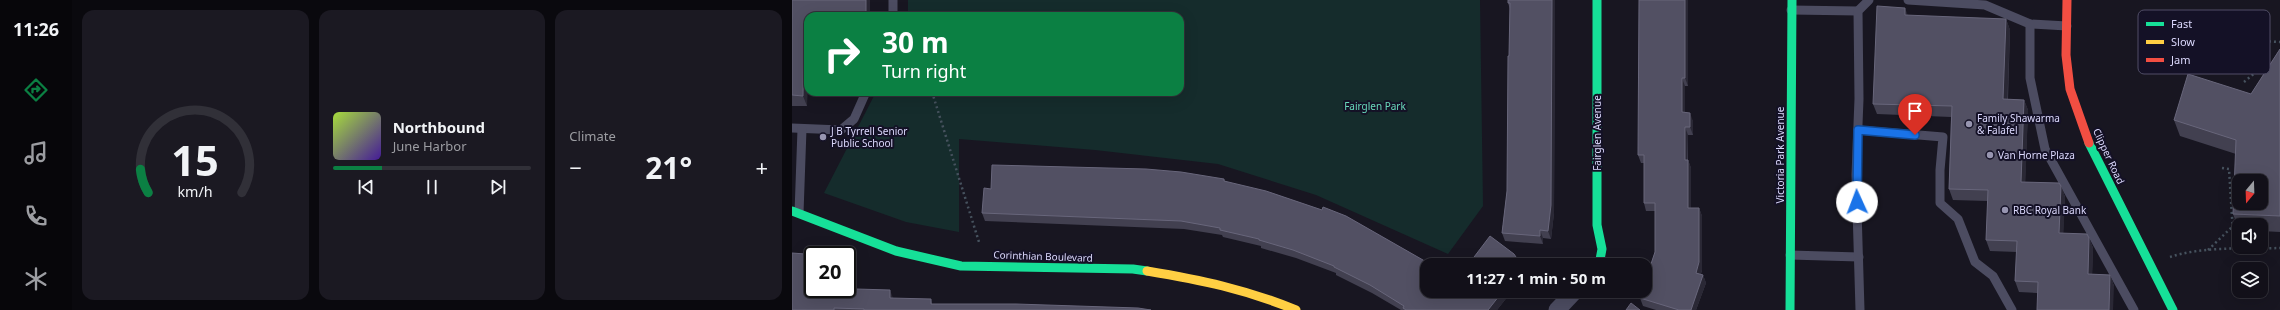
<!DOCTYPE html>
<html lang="en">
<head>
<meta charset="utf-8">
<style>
	:root { --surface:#121019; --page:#1b1922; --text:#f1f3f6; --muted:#9c9da2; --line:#313038; --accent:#0b8043 }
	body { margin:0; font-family:"Noto Sans",sans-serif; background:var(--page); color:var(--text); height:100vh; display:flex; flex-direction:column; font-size:15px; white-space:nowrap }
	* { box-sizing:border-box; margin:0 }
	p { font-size:13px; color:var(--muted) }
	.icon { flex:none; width:22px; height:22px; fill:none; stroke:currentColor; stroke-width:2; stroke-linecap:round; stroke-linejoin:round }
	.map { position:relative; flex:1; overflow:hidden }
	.panel { display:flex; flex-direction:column; gap:10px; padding:10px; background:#0a090e; width:720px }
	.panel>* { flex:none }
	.guide { position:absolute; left:12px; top:12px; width:380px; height:84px; border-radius:12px; box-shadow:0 4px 16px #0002,0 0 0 1px var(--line); background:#0b8043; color:#fff; overflow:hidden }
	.needle { width:26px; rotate:199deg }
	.tools { position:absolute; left:1440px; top:174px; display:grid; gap:8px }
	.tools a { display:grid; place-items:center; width:36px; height:36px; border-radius:8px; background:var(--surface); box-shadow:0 4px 16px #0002,0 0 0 1px var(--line); font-size:20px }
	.speed { position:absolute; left:12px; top:246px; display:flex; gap:8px; font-size:20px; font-weight:700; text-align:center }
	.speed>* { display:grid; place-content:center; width:52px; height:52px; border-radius:50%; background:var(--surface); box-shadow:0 4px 16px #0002,0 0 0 1px var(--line); line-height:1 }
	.speed .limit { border:2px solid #111; border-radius:6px; background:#fff; color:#111 }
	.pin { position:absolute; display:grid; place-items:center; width:34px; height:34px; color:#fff; margin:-41px -17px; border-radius:50% 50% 50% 0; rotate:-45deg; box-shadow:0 0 4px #0007 }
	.pin .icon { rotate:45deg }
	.me { position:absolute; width:44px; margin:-22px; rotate:358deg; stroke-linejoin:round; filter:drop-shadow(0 0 3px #0008) }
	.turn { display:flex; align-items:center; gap:14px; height:84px; padding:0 12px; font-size:18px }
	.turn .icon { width:52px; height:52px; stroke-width:2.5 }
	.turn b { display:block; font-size:28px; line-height:34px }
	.big { font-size:30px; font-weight:700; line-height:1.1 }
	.panel .card { flex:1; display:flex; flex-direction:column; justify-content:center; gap:6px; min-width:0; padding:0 14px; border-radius:12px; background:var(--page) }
	.panel .dial { align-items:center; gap:0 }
	.dial svg { height:104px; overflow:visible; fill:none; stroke:var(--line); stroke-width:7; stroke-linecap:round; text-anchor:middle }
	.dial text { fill:var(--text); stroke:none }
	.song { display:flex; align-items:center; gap:12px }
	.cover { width:48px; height:48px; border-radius:6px; background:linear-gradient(135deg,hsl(80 70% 55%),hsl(260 70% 35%)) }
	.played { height:4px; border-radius:2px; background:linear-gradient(90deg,var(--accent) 25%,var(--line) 25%) }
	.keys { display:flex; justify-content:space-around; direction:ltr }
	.heat { display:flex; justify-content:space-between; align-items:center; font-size:22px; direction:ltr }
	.panel .tiles { flex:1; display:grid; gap:10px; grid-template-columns:repeat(3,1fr) }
	.trip { position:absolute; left:628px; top:258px; width:232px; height:40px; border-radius:12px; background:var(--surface); box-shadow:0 4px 16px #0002,0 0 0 1px var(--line); font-weight:700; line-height:40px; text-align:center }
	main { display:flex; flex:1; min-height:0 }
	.tabs { display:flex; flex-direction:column; width:72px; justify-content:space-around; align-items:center; background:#07060a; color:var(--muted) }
	.tabs .icon { width:28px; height:28px }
	.tabs .on { color:var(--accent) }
	.tabs b { font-size:18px; color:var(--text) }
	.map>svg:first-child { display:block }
	.green { fill:#152c2c }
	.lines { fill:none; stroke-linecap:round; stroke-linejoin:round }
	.path { stroke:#46525e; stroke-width:2.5; stroke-dasharray:2 3; stroke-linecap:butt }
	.lane { stroke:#4c4c61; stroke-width:9 }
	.street { stroke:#4c4c61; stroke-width:17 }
	.fast { stroke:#16e098; stroke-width:9 }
	.slow { stroke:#ffcf43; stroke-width:9 }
	.jam { stroke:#f24e42; stroke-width:9 }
	.wall { fill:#424050 }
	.shaded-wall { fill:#2a2835 }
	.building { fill:#525063; stroke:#68667b; fill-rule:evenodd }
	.route-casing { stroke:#114b97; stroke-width:10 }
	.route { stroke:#1a73e8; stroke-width:7 }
	.poi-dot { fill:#9795b0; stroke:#141126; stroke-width:1.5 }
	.labels { text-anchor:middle; stroke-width:4; stroke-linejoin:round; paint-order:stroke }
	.park-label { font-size:10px; fill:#68d9ba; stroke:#141126 }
	.poi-label { font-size:10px; fill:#dcd9fd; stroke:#141126; text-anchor:start }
	.street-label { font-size:10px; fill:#dcd9fd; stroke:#141126 }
	.key { fill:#141126; stroke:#504d66; stroke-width:1 }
	.key-label { font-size:11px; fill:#dcd9fd }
</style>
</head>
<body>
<main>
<nav class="tabs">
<b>11:26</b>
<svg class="icon on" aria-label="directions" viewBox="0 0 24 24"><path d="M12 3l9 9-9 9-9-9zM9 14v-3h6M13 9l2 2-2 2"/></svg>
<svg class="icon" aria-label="music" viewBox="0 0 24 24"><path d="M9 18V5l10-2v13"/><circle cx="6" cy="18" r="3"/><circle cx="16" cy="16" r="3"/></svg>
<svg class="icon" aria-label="phone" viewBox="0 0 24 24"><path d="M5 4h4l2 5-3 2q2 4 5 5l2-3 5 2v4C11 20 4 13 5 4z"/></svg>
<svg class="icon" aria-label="climate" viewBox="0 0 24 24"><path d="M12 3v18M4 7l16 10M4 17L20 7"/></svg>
</nav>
<section class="panel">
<div class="tiles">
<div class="card dial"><svg viewBox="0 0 100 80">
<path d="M14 69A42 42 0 1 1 86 69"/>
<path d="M14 69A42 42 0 0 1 8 51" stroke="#0b8043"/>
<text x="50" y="56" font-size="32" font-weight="700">15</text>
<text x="50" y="72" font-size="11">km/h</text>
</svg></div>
<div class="card">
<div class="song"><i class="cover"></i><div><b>Northbound</b><p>June Harbor</p></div></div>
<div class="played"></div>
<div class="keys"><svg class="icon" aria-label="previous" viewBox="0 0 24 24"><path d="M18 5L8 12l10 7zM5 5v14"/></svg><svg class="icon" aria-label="pause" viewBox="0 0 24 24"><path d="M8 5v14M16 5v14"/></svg><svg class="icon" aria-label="next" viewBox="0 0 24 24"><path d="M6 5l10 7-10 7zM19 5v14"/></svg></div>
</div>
<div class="card"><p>Climate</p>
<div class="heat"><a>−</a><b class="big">21°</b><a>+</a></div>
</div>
</div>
</section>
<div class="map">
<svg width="1488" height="310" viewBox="0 0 1488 310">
	<rect width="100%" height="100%" fill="#181621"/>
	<!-- green -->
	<polygon class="green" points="116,0 688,0 691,206 656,254 524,195 426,164 303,150 167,139 167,232 114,222 32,193 84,92 388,92 388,16 116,16"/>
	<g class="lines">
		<!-- path -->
		<g class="path">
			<polyline points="1452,82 1464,72 1469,41 1488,42"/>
			<polyline points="140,92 187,242"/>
			<polyline points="1430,168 1437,169 1442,249"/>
			<polyline points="1416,250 1440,227"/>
			<path d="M1378,257C1412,246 1452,249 1488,248"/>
		</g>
		<!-- lane -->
		<g class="lane">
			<polyline points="101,0 101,16"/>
			<polyline points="1116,0 1193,5 1238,24 1275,26"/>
			<polyline points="999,10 1066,11"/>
			<polyline points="1238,24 1238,78 1253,149 1342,310"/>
			<polyline points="0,128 49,130 62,119 74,92"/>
			<polyline points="1066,130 1151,137 1148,170 1148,203 1166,219 1183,262 1201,276 1220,310"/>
			<polyline points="7,213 10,129"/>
			<polyline points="998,255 1067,257"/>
			<polyline points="1068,310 1064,175 1067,99 1066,11 1077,0"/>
		</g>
		<!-- street -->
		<polyline class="street" points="765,310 783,291"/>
		<!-- fast -->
		<g class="fast">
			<polyline points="805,0 805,225 810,249 807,265"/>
			<polyline points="1297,143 1381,310"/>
			<polyline points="0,211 104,251 169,266 341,269 355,271"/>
			<polyline points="998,310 1000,0"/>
		</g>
		<!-- slow -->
		<path class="slow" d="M355,271C409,280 453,289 504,310"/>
		<!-- jam -->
		<polyline class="jam" points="1275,0 1274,55 1278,89 1297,143"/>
	</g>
	<!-- wall -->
	<g class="wall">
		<polygon points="0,0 16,16 16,51 15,106 0,106"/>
		<polygon points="763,0 762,213 759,239 751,238 751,244 713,241 710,233 715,191 718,9 716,3"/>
		<polygon points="896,0 896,86 893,86 893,112 901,121 901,135 896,135 896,160 899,168 899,208 907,208 910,216 910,270 909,274 911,275 914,283 904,310 864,310 851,306 848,298 863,252 863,211 854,211 852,203 852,163 849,163 846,155"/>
		<polygon points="1116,16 1214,19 1218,30 1216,99 1232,100 1236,110 1233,182 1269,186 1273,197 1271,233 1297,238 1301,248 1300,274 1318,275 1322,286 1245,293 1227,292 1223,281 1225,252 1198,251 1194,240 1196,201 1161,200 1157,189 1159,117 1085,114 1081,104"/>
		<polygon points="1488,49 1488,232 1469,231 1469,225 1447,225 1447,230 1441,214 1444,154 1388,136 1382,120 1459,94"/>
		<polygon points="432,179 433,181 635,291 720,291 705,310 609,310 580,293 544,275 544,273 504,258 469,248 469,246 431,237 430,235 392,229 193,221 190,213 199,189"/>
		<polygon points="35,293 101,299 139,299 140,304 359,310 0,310"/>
	</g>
	<!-- shaded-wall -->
	<g class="shaded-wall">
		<rect x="74" y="0" width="4" height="16"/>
		<polygon points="760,0 763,0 762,213 759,239 756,231"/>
		<polygon points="893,0 896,0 896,86 893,78"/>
		<polygon points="1113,8 1117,18 1113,15"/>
		<polygon points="1214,19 1218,30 1215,109 1211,99"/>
		<polygon points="12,29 16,39 15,106 11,96"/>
		<polygon points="890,78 893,86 893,120 890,112"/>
		<polygon points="1232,100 1236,110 1233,192 1229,182"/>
		<polygon points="898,113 901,121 901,135 898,127"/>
		<polygon points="893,127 896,135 895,168 893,160"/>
		<polygon points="896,160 899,168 899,216 896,208"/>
		<polygon points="1269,186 1273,197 1271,244 1267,233"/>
		<polygon points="907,208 910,216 910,270 906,281 904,273"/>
		<polygon points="748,230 751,238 751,244 748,236"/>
		<polygon points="1297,238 1301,248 1300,285 1296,274"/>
		<polygon points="726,260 728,265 722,265"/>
		<polygon points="911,275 914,283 904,310 899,310"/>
		<polygon points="1318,275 1322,286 1321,310 1317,310"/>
		<polygon points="32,289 35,289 35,301 32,293"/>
		<polygon points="98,290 101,298 98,298"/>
		<polygon points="711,291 720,291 705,310 696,310"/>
	</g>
	<!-- building -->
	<g class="building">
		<polygon points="0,0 74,0 74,16 16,16 16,29 12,29 11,96 0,95"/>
		<polygon points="716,0 760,0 759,205 756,231 748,230 748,236 710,233 715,191 716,56 717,56 718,3 716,3"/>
		<polygon points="847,0 893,0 893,78 890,78 890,112 898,113 898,127 893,127 893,160 896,160 896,208 907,208 907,262 904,273 911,275 899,310 887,310 848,298 850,291 853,291 853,282 863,252 863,203 852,203 852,155 846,155"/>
		<polygon points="1085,6 1113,8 1113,15 1214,19 1211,99 1232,100 1229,182 1267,183 1269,186 1267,233 1295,234 1297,238 1296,274 1318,275 1317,310 1245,310 1246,282 1223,281 1225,241 1194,240 1196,190 1157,189 1160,106 1081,104"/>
		<path d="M1488,49V216L1441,214L1444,140L1382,120L1396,74L1459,94ZM1447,181H1469V203H1447Z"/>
		<polygon points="200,165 354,169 389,172 432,179 432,181 474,191 530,210 531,207 554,216 631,260 638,265 635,265 635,291 711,291 696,310 614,310 611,308 612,306 578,285 542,267 542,266 501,250 467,240 467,239 428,230 428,228 389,221 190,213 192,188 199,189"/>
		<polygon points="698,236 722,254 726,260 722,265 676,265"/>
		<polygon points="0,253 27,255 21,255 21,289 32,289 32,293 64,294 64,289 98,290 98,298 139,299 139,304 224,304 346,308 359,310 72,310 72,309 42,308 42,310 0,310"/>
		<polygon points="839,303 848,310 834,310"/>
	</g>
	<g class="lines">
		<defs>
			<polyline id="route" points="1065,202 1066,130 1123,135"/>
		</defs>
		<!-- route casing -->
		<use href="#route" class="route-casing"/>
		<!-- route -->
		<use href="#route" class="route"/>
	</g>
	<!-- markers -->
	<g class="poi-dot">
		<circle cx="1177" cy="124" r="4"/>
		<circle cx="31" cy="137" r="4"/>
		<circle cx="1198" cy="155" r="4"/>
		<circle cx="1213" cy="210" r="4"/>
	</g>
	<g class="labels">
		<!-- park labels -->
		<g class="park-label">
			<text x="583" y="110">Fairglen Park</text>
		</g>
		<!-- poi labels -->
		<g class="poi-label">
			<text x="1185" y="122">Family Shawarma<tspan x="1185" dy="12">&amp; Falafel</tspan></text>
			<text x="39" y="135">J B Tyrrell Senior<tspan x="39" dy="12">Public School</tspan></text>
			<text x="1206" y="159">Van Horne Plaza</text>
			<text x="1221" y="214">RBC Royal Bank</text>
		</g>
		<!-- street labels -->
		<g class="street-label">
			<text transform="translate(805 133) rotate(-90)" y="4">Fairglen Avenue</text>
			<text transform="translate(988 155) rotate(-90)" y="4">Victoria Park Avenue</text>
			<text transform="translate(1317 156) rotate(65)" y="4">Clipper Road</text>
			<text transform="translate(251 256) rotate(2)" y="4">Corinthian Boulevard</text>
		</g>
	</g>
	<!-- legend -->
	<rect x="1346" y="10" width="132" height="64" rx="6" class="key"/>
	<rect x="1354" y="22" width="18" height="4" fill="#16e098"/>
	<rect x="1354" y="40" width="18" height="4" fill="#ffcf43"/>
	<rect x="1354" y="58" width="18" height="4" fill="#f24e42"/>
	<g class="key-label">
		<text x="1379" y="28">Fast</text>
		<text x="1379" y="46">Slow</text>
		<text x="1379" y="64">Jam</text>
	</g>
</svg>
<div class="tools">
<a><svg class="needle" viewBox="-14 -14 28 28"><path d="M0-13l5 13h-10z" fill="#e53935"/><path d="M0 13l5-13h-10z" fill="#9c9da2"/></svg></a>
<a><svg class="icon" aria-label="sound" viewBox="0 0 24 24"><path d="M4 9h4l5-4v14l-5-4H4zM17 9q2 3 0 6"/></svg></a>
<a><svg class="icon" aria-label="layers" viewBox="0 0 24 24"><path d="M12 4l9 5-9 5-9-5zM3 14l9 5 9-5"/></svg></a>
</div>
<div class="speed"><div class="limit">20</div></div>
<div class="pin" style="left:1123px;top:135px;background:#d93025"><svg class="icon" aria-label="arrive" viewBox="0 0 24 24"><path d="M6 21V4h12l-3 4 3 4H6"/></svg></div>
<svg class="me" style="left:1065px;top:202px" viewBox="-20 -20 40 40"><circle r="19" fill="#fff"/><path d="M0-13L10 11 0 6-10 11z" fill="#1a73e8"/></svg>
<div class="trip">11:27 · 1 min · 50 m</div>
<div class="guide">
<div class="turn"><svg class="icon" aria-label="right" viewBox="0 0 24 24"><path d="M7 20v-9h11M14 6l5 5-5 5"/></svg><div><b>30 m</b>Turn right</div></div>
</div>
</div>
</main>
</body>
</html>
